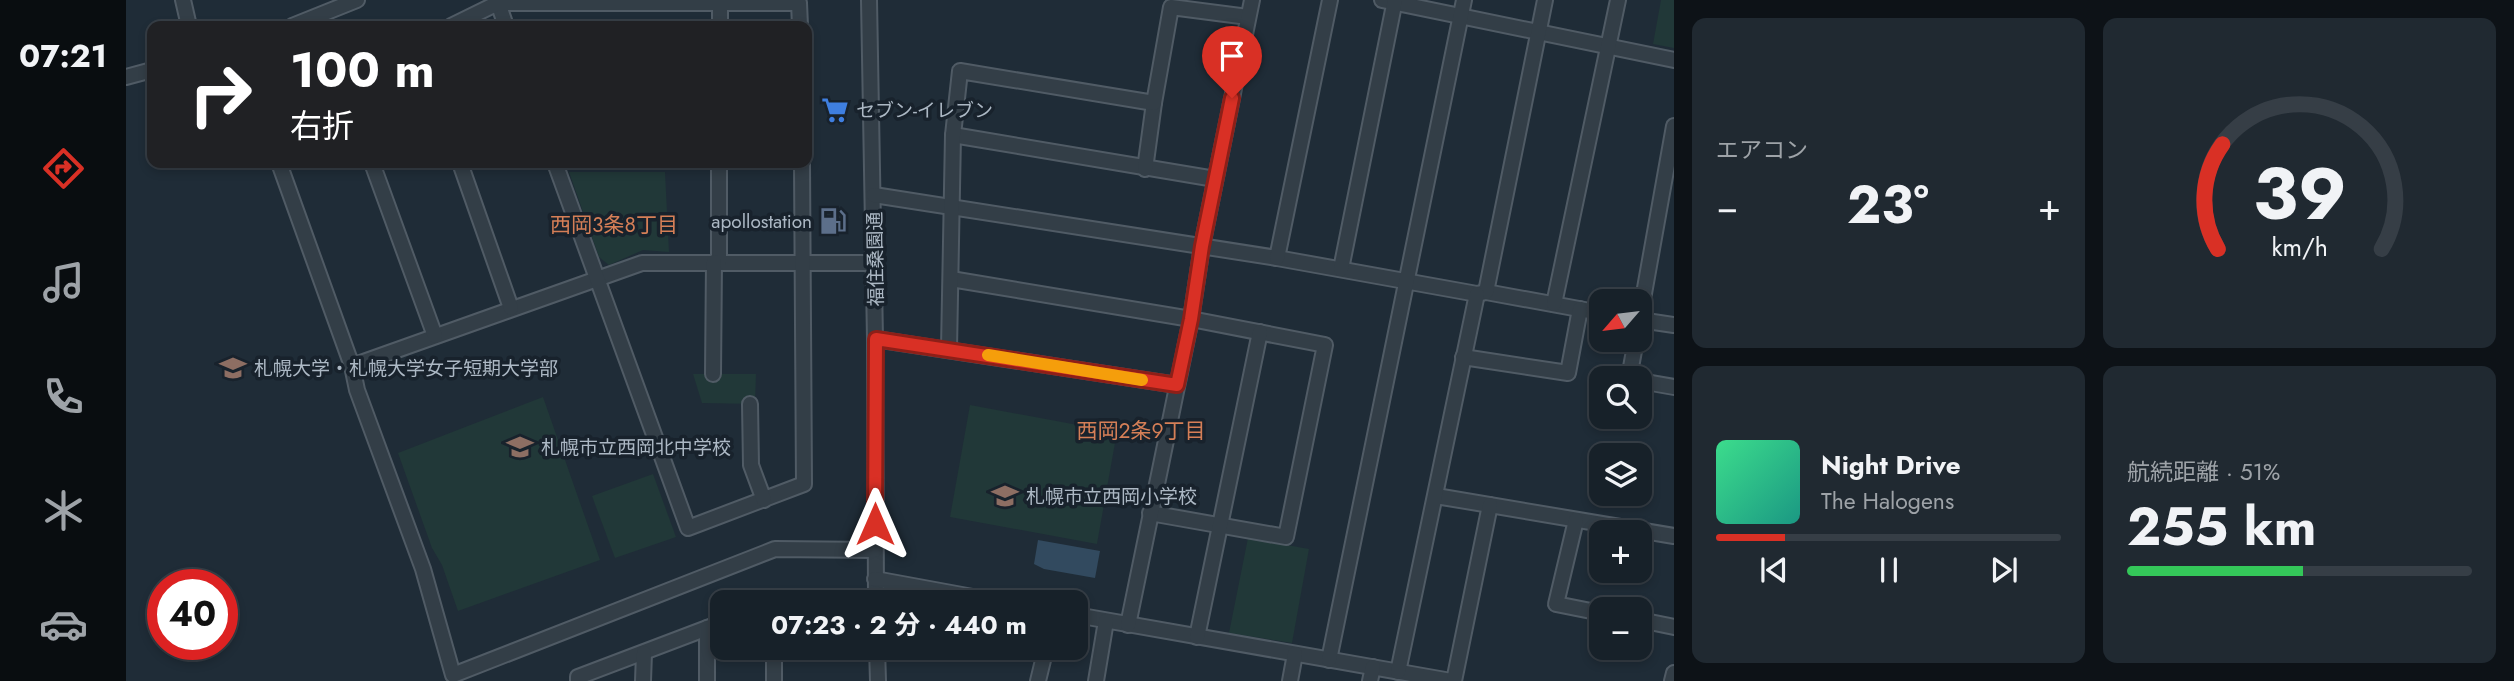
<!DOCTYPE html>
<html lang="ja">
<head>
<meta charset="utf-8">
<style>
	:root { --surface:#172129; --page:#202931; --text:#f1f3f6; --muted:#9ea3a8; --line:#363e46; --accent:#d93025 }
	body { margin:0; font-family:Jost,"Noto Sans JP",sans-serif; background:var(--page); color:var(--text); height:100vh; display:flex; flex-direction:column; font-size:26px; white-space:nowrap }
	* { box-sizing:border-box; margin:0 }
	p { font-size:23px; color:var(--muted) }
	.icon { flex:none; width:38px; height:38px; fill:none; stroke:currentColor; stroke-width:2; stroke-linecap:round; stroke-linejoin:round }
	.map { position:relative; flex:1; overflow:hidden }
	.details { display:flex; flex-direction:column; gap:18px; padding:18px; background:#0d1217; width:840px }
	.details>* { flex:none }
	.hud { position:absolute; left:21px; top:21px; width:665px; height:147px; border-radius:14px; box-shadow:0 4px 10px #0003,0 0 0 2px var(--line); background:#202124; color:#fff; overflow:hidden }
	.needle { width:46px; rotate:242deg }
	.fabs { position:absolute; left:1463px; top:289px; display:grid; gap:14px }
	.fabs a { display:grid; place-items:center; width:63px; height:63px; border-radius:14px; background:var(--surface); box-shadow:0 4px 10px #0003,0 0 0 2px var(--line); font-size:35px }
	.speed { position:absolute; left:21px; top:569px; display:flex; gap:14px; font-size:35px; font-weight:700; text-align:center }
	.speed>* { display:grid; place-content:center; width:91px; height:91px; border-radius:50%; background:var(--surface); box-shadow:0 4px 10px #0003,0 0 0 2px var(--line); line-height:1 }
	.speed .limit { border:10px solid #d22; background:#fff; color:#111 }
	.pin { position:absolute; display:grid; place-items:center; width:60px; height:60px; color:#fff; margin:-72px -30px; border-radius:50% 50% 50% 0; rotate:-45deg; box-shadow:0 0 7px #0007 }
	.pin .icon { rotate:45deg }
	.me { position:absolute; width:77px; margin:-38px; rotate:0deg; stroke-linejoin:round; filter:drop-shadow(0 0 5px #0008) }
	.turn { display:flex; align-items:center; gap:24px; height:147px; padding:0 28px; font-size:32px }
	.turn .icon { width:91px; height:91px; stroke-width:2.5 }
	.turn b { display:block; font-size:49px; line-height:60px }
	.big { font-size:52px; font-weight:700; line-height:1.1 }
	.details .tile { flex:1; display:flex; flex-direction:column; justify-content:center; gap:10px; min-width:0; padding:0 24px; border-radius:14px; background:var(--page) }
	.details .dial { align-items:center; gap:0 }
	.dial svg { height:182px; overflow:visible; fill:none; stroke:var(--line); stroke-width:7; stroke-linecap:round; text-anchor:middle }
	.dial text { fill:var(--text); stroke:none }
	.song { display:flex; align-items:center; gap:21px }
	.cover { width:84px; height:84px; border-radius:10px; background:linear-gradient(135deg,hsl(150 70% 55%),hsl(170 70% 35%)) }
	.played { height:7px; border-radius:4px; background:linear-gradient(90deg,var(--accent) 20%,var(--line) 20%) }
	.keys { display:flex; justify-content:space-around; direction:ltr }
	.heat { display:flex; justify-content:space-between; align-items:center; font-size:38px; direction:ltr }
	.charge { height:10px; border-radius:5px; background:linear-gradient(90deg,#34c759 51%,var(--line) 0) }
	.details .tiles { flex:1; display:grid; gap:18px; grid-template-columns:repeat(2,1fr) }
	.trip { position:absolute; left:584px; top:590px; width:378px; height:70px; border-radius:14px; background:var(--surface); box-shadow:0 4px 10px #0003,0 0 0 2px var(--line); font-weight:700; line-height:70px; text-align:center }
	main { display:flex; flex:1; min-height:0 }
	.tab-bar { display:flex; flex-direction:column; width:126px; justify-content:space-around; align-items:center; background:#090d10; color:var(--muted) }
	.tab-bar .icon { width:49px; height:49px }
	.tab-bar .active { color:var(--accent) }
	.tab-bar b { font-size:32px; color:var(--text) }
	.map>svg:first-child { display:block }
	.green { fill:#213838 }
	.water { fill:#324a5f }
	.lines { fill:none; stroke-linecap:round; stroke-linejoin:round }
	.minor-casing { stroke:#505b65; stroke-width:18 }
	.minor { stroke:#333e47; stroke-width:14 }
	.route-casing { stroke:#8d1f18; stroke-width:18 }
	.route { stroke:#d93025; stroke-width:12 }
	.slow { stroke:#f59e0b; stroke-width:12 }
	.labels { text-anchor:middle; stroke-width:7; stroke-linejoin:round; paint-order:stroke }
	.poi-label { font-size:19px; fill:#acb8c4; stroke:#18222c; text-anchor:start }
	.street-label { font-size:19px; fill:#acb8c4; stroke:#18222c }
	.neighbourhood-label { font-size:21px; fill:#d57f57; stroke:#18222c }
</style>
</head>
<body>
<main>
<nav class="tab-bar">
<b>07:21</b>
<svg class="icon active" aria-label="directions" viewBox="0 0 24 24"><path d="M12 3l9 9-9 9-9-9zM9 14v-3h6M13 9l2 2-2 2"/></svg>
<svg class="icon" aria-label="music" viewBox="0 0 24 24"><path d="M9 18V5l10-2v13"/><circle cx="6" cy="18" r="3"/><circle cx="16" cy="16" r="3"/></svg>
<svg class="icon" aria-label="phone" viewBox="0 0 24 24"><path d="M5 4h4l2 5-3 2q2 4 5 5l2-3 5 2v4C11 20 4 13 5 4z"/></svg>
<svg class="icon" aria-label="climate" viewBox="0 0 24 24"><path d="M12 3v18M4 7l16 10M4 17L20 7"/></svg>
<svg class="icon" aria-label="car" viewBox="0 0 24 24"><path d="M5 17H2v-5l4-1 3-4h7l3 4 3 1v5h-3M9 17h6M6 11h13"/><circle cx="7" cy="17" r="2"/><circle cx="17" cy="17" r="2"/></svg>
</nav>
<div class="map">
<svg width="1548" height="681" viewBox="0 0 1548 681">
	<rect width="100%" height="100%" fill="#1f2c37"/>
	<!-- green -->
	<g class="green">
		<polygon points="1535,0 1548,0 1548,48 1527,44"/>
		<polygon points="443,172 539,172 543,252 517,250 483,265 473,257"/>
		<polygon points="567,374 630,374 629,404 576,403"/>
		<polygon points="417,397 474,560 332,611 316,565 306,548 272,453"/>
		<polygon points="844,405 984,431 989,443 971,544 824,517"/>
		<polygon points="527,474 550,537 489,558 466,496"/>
		<polygon points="1122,538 1183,549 1166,643 1103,633"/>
	</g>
	<!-- water -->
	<polygon class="water" points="912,540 974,551 969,578 918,569 908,564"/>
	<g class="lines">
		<defs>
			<g id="minor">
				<polyline points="57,0 63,26"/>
				<polyline points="371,0 380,26"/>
				<polyline points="743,0 749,339 750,602"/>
				<polyline points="1256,0 1548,60"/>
				<polyline points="166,26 231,0"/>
				<polyline points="325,26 372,3 673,3 674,26"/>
				<polyline points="594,26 594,0"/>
				<polyline points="0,77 26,70"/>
				<polyline points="827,135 1089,179"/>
				<polyline points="153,163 226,366 516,263 748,263"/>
				<polyline points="246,163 309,336"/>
				<polyline points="334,163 385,308"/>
				<polyline points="429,163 562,528 678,484 676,163"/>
				<polyline points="1019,169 1028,103"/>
				<polyline points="748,195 1151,258 1351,294 1360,292 1475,313"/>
				<polyline points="1151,258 1204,0"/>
				<polyline points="593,262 593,163"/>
				<polyline points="1215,269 1269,0"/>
				<polyline points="825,279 1065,319 1199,345 1160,537 1024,513"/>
				<polyline points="1360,292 1419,0"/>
				<polyline points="1428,304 1492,0"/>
				<polyline points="1514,316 1548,126"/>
				<polyline points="1514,320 1548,325"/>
				<polyline points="749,339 1051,385"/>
				<polyline points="823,349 827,135 834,71 1028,103 1045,7 1122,17"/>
				<polyline points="1337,357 1442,373 1454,309"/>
				<polyline points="226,366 231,390 297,569 327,675 649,549 749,550"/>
				<polyline points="587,374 588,262"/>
				<polyline points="1503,378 1510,340"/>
				<polyline points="1514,381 1548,387"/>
				<polyline points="624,404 625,465 638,500"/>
				<polyline points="1310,496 1548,536"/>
				<polyline points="1450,520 1430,604 1475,613"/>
				<polyline points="749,579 874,602"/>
				<polyline points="950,615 1325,681"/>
				<polyline points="1514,620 1548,627"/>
				<polyline points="1002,625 1065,319 1076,246 1126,0"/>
				<polyline points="1071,637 1134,332"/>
				<polyline points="648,648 648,681"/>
				<polyline points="751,648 752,681"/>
				<polyline points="1203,660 1338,0"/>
				<polyline points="1272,672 1351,294"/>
				<polyline points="452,681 452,677 597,622"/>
				<polyline points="517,681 518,653"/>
				<polyline points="581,681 581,628"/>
				<polyline points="912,681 920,648"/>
				<polyline points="970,681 980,621"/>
				<polyline points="1164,681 1169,654"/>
				<polyline points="1244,681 1247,667"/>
				<polyline points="1328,681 1364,505"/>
				<polyline points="1546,681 1548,673"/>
			</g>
		</defs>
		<!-- minor casing -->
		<use href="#minor" class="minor-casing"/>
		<!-- minor -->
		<use href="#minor" class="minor"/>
	</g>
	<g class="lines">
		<defs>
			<polyline id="route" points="749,524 750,339 1051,385 1065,319 1076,246 1106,98"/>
		</defs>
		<!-- route casing -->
		<use href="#route" class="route-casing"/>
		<!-- route -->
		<use href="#route" class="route"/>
		<!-- slow -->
		<polyline class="slow" points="862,355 1016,380"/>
	</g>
	<!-- icons -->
	<defs>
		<symbol id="supermarket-bare" viewBox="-9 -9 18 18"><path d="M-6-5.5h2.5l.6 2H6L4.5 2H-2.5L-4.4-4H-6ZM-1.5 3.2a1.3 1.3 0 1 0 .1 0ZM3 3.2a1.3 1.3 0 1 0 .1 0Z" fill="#3f7fe0" stroke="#18222c" stroke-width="2.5" paint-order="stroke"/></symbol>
		<symbol id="fuel-bare" viewBox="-9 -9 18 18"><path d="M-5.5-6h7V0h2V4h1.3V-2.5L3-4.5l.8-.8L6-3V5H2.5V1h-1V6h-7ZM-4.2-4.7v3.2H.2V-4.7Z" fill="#5c6f8a" stroke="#18222c" stroke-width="2.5" paint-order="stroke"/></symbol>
		<symbol id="university-bare" viewBox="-9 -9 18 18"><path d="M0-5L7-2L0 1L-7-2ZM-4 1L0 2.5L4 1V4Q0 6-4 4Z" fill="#8d6e63" stroke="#18222c" stroke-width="2.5" paint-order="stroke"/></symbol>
		<symbol id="school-bare" viewBox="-9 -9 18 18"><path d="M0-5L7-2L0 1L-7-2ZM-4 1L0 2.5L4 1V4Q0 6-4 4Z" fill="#8d6e63" stroke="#18222c" stroke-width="2.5" paint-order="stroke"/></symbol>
	</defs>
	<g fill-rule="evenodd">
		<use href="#supermarket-bare" x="690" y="91" width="38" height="38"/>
		<use href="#fuel-bare" x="688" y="202" width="38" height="38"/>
		<use href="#university-bare" x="88" y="349" width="38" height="38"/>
		<use href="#school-bare" x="375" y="428" width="38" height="38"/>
		<use href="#school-bare" x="860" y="477" width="38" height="38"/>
	</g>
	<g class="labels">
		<!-- poi labels -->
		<g class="poi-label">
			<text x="730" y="117">セブン-イレブン</text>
			<text x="686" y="228" text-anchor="end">apollostation</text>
			<text x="128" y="375">札幌大学・札幌大学女子短期大学部</text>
			<text x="415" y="454">札幌市立西岡北中学校</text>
			<text x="900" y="503">札幌市立西岡小学校</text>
		</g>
		<!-- street labels -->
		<g class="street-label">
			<text transform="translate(749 259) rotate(-91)" y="7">福住桑園通</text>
		</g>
		<!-- neighbourhood labels -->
		<g class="neighbourhood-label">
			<text x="488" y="232">西岡3条8丁目</text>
			<text x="1015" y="438">西岡2条9丁目</text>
		</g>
	</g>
</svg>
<div class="fabs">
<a><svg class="needle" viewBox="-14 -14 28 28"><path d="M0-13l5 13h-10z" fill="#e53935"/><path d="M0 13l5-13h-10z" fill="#9ea3a8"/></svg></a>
<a><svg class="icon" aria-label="search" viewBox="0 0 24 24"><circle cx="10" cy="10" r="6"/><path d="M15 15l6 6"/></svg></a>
<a><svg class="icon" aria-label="layers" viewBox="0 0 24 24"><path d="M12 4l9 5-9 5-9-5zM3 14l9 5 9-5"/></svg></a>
<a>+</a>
<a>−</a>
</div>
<div class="speed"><div class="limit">40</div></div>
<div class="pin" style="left:1106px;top:98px;background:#d93025"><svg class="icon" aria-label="arrive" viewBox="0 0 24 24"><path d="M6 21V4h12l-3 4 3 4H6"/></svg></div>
<svg class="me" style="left:749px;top:524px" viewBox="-20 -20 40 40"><path d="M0-17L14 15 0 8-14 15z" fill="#d93025" stroke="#fff" stroke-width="4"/></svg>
<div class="trip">07:23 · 2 分 · 440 m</div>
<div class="hud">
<div class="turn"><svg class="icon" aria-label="right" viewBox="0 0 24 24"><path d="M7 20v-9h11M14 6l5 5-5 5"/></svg><div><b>100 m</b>右折</div></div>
</div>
</div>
<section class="details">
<div class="tiles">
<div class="tile"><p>エアコン</p>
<div class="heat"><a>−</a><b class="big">23°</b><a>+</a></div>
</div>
<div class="tile dial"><svg viewBox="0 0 100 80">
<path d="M14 69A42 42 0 1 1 86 69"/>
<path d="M14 69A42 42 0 0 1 16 23" stroke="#d93025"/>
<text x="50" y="56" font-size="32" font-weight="700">39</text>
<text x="50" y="72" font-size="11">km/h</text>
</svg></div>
<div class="tile">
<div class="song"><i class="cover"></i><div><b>Night Drive</b><p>The Halogens</p></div></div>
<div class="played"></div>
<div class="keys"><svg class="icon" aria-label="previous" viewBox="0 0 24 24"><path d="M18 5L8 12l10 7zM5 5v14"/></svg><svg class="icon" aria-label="pause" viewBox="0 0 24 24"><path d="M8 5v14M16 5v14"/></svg><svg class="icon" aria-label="next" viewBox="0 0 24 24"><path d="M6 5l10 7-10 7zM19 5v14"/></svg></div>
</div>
<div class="tile"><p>航続距離 · 51%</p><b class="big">255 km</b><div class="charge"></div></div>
</div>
</section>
</main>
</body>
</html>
